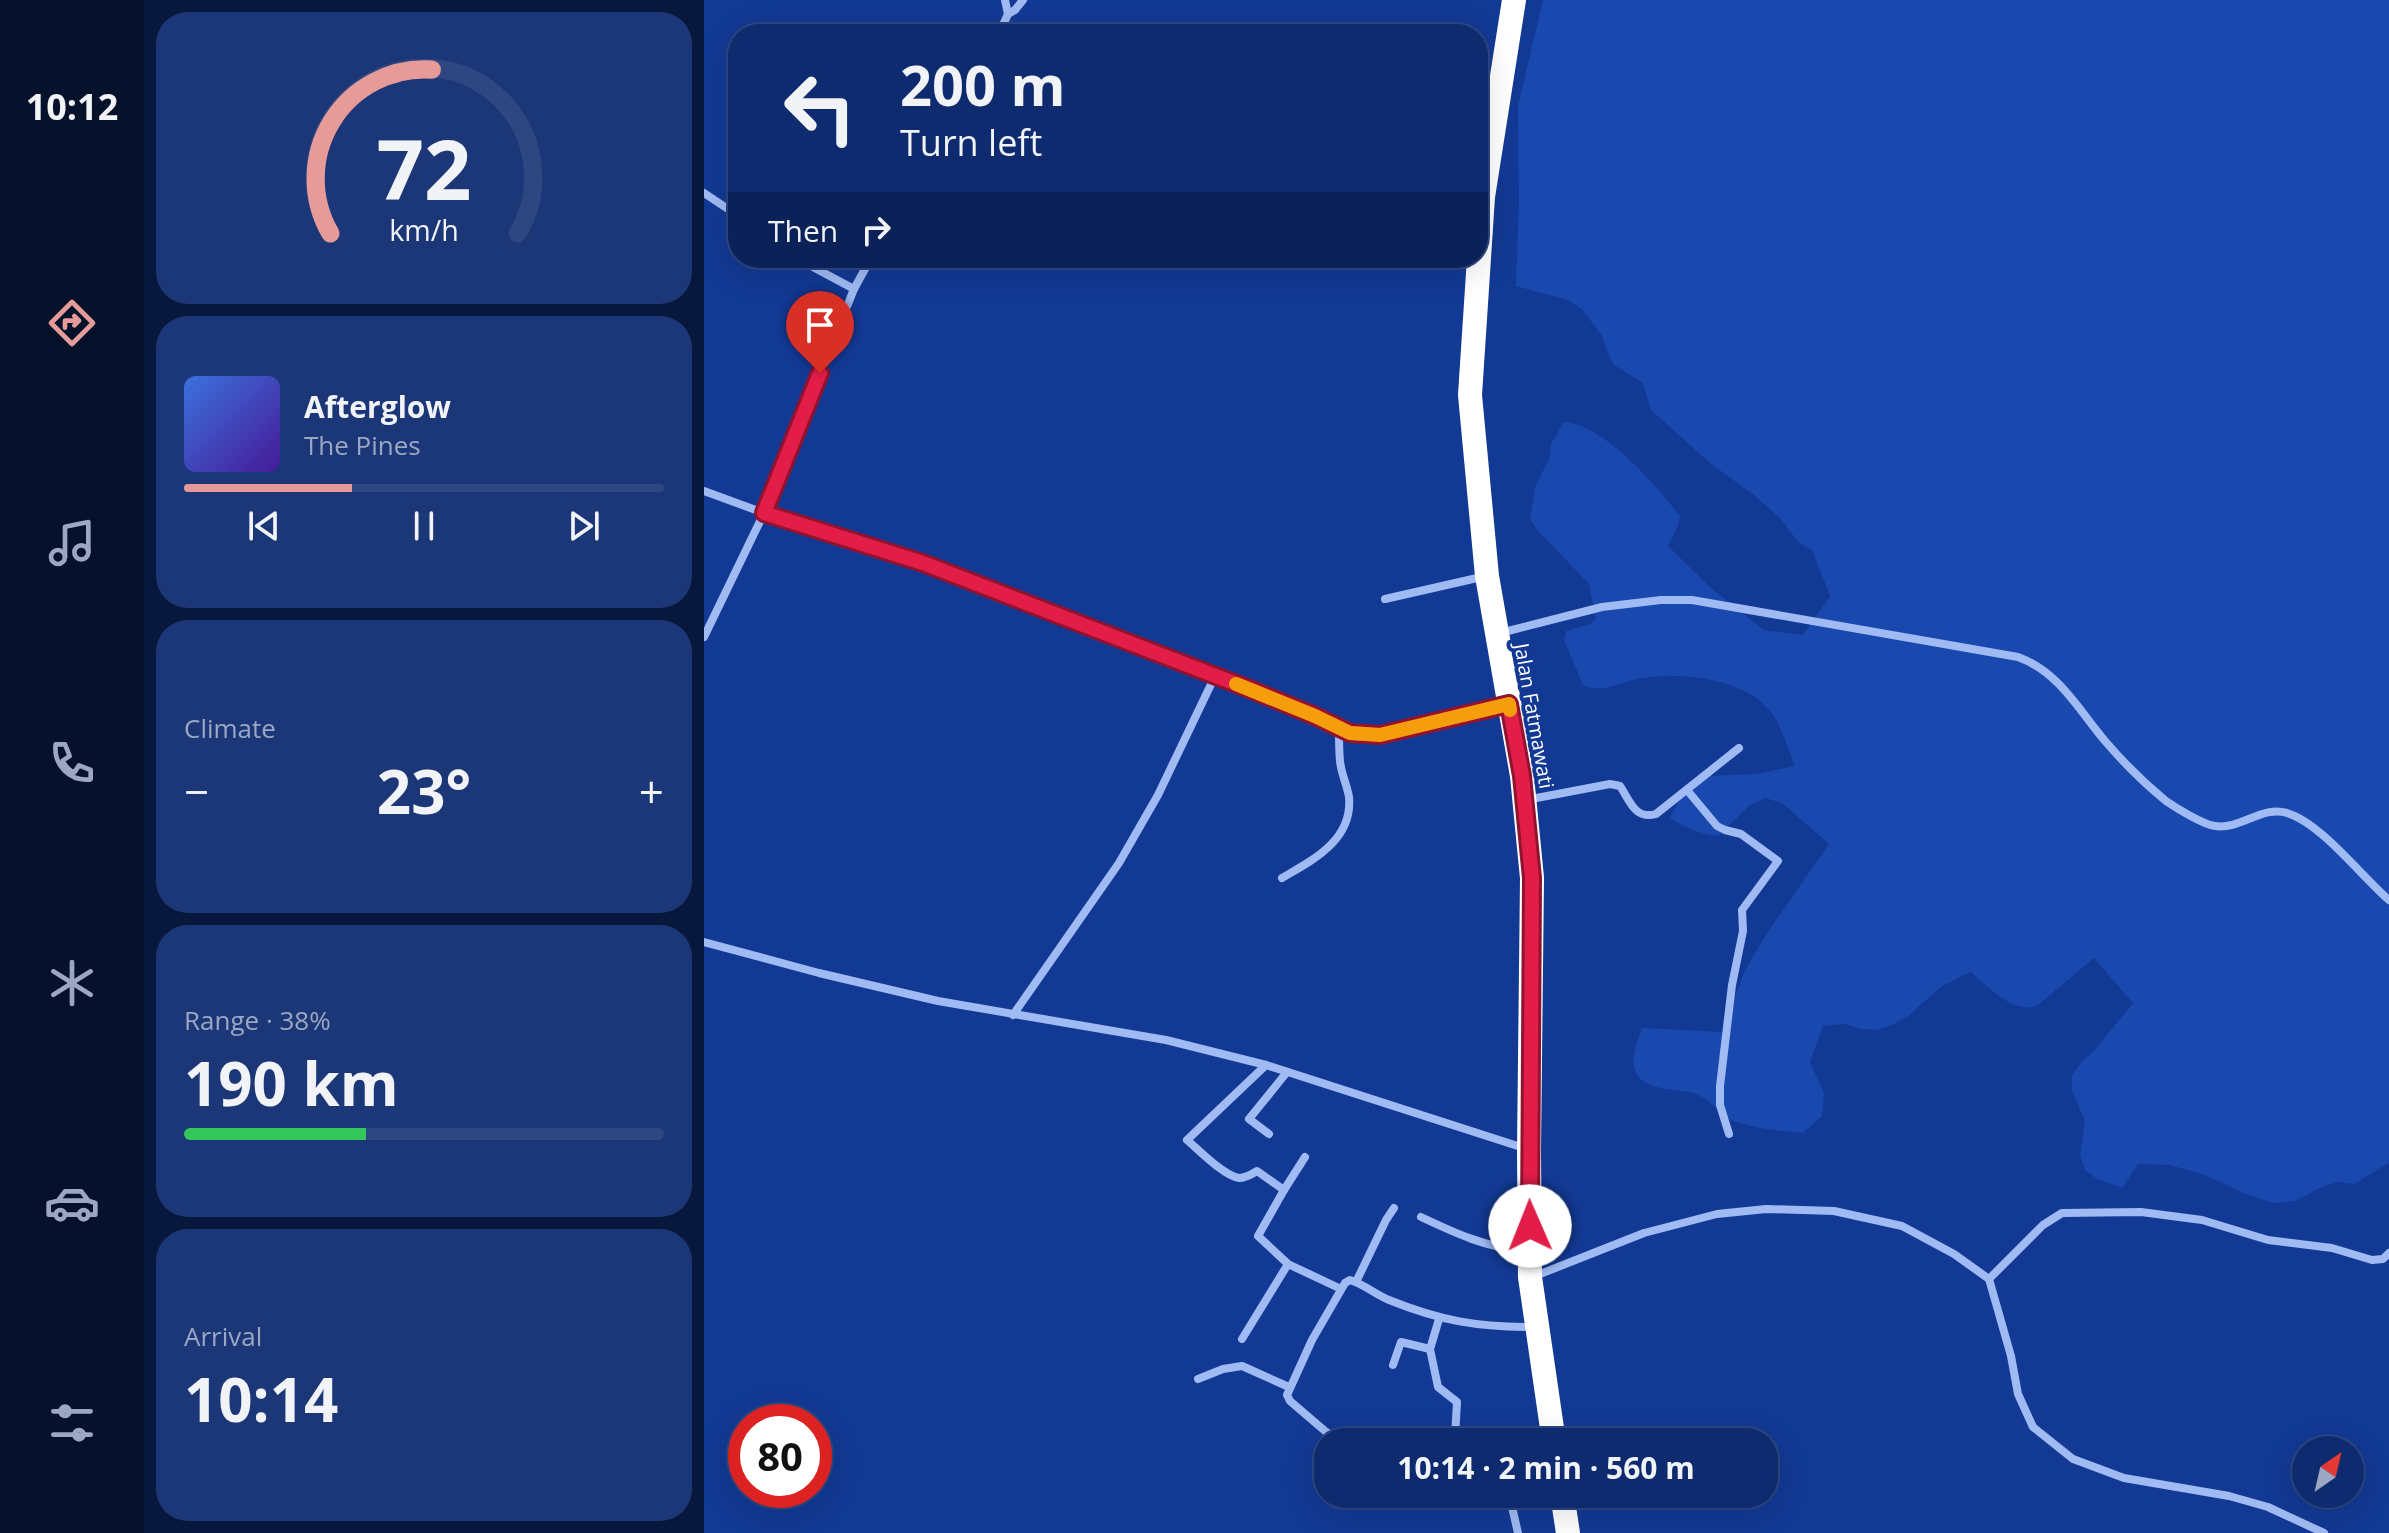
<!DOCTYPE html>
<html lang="en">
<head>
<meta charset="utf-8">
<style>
	:root { --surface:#0e2b6f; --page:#1c3777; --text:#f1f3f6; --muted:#9ba7c3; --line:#2e4782; --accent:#e69b98 }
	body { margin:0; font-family:"Open Sans",sans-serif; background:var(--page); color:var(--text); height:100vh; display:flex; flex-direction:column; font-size:30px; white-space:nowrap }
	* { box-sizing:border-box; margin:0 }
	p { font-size:26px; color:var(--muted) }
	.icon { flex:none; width:44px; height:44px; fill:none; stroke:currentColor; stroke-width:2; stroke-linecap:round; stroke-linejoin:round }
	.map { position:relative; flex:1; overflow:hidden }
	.side { display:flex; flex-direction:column; gap:12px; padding:12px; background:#08183d; width:560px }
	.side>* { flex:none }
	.top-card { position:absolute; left:24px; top:24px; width:760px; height:244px; border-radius:32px; box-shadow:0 8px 32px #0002,0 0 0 2px var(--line); background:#0e2b6f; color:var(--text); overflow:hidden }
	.needle { width:52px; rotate:34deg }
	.fabs { position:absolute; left:1588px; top:1436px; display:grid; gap:16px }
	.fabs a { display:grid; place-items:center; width:72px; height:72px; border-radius:50%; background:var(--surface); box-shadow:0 8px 32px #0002,0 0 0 2px var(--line); font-size:40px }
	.speed { position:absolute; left:24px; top:1404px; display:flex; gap:16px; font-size:40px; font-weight:700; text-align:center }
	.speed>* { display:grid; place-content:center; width:104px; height:104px; border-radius:50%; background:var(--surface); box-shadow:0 8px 32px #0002,0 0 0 2px var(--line); line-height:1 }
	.speed .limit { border:12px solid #d22; background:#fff; color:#111 }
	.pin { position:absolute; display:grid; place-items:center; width:68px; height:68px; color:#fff; margin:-82px -34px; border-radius:50% 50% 50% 0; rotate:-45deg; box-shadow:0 0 8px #0007 }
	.pin .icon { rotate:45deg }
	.me { position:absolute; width:88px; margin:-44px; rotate:359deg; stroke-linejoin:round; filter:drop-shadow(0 0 6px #0008) }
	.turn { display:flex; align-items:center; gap:28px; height:168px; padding:0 40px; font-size:36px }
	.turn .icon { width:104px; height:104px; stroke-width:2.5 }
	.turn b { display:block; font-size:56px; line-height:68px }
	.then { display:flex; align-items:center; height:76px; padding:0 40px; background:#0003; gap:16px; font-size:30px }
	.big { font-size:60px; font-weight:700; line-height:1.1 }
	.side .tile { flex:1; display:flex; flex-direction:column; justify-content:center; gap:12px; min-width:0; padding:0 28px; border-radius:32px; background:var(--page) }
	.side .dial { align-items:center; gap:0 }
	.dial svg { height:208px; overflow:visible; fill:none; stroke:var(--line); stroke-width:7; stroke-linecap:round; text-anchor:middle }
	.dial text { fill:var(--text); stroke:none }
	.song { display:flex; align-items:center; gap:24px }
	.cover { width:96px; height:96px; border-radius:12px; background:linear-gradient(135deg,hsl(220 70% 55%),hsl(260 70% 35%)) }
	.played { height:8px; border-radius:4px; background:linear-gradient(90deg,var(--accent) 35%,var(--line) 35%) }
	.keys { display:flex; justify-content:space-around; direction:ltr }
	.heat { display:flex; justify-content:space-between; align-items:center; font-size:44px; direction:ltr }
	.charge { height:12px; border-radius:6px; background:linear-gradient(90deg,#34c759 38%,var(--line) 0) }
	.trip { position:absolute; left:610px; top:1428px; width:464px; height:80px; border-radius:32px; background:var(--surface); box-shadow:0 8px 32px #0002,0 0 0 2px var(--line); font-weight:700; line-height:80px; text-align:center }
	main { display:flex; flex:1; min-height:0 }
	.tabs { display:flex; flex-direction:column; width:144px; justify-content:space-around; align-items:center; background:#06112c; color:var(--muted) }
	.tabs .icon { width:56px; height:56px }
	.tabs .on { color:var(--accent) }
	.tabs b { font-size:36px; color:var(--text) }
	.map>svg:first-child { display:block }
	.green { fill:#1948ae }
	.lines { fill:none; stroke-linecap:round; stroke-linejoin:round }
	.street { stroke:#a0baf3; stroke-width:8 }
	.highway { stroke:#fff; stroke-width:24 }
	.route-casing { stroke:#92132f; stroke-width:20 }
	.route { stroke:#e11d48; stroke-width:14 }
	.slow { stroke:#f59e0b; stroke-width:14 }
	.labels { text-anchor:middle; stroke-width:8; stroke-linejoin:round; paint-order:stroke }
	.street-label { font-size:20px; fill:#fff; stroke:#123994 }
</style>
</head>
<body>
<main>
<nav class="tabs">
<b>10:12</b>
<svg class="icon on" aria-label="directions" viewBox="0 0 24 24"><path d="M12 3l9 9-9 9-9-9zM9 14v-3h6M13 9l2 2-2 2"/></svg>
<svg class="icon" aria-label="music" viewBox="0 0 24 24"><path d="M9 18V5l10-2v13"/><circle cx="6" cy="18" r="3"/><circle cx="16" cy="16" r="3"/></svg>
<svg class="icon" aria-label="phone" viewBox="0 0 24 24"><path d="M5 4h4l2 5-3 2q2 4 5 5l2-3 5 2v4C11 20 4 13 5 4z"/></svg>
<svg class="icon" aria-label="climate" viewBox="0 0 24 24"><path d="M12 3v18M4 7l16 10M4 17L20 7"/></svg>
<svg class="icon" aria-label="car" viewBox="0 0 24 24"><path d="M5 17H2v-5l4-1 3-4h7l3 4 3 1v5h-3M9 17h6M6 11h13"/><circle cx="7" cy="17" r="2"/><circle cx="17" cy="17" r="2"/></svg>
<svg class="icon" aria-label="filters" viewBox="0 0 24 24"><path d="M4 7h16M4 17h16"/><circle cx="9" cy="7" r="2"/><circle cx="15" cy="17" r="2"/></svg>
</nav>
<section class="side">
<div class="tile dial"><svg viewBox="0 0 100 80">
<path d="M14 69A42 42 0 1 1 86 69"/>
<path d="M14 69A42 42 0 0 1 53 6" stroke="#e69b98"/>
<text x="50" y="56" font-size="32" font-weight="700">72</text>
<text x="50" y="72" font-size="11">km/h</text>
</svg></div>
<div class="tile">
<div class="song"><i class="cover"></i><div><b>Afterglow</b><p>The Pines</p></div></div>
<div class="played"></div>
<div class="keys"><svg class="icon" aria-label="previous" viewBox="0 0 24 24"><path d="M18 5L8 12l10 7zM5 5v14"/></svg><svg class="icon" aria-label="pause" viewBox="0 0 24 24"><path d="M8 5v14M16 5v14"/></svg><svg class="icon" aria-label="next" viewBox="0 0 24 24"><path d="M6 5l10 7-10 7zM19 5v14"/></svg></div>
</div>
<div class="tile"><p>Climate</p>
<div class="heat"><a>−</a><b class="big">23°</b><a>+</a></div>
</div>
<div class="tile"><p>Range · 38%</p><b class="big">190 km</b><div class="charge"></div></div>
<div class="tile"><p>Arrival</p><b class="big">10:14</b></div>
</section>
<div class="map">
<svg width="1685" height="1533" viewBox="0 0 1685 1533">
	<rect width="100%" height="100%" fill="#123994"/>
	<!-- green -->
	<path class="green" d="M839,0H1685V1163L1650,1184L1635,1182L1620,1186L1591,1201L1570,1203L1544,1195L1498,1174L1465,1165L1434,1164L1418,1188L1393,1179L1381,1170L1376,1155L1381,1121L1368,1091V1075L1377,1062L1389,1052L1429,1003L1390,958L1334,1005C1310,1016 1284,986 1266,972L1237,987L1204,1016L1190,1024L1173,1030L1157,1029L1141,1024L1119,1026L1106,1062L1120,1093L1118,1116L1099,1133C1076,1131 1054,1129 1032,1122C1017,1117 1008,1100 992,1094C975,1088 946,1092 934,1076C924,1062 933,1042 938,1028L1019,1032L1040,972L1061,936L1125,844L1078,803L1061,798L1046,805L1014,836C996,834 981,828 966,818L983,786L1001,776L1052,774L1091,766C1084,750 1079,730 1069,715C1045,677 972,671 933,679C913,683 899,694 879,685L860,640L862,631L886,624L892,619L885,584L835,532L826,519L831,487L845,459L847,444L860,422C900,424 953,486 976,516L975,523L964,546L1008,589L1060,630L1099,635L1126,596L1108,550L1095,543L1076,518L1051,496L1006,463L947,410L939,383L910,365L903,351L898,336L878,309L864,300L812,286L815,205L814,106Z"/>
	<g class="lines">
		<!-- street -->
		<g class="street">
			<polyline points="304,14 311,10 319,0"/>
			<polyline points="295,34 304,14 301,0"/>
			<polyline points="0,193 30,213 34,218"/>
			<polyline points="92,258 150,289"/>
			<polyline points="0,491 60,513 219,563 543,688 611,716 646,733 676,735 804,704"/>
			<polyline points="681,599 782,576"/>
			<path d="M796,633L898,607L957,600H988L1314,657C1355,672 1374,709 1401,741C1419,762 1440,783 1462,801C1472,808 1500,825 1511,826C1536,830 1559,805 1583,813C1617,823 1657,876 1685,900"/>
			<polyline points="0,637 60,513 150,289 167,258"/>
			<polyline points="983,790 1013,826 1021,830 1037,834 1074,861 1038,910 1039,931 1028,985 1016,1086 1016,1105 1025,1134"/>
			<path d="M822,800L906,784L916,786C926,801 931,820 952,814L1035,748"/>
			<path d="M578,878C609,860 649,840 645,797C643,785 637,773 636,761C635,751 635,740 635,730"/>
			<polyline points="0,942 115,973 234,1001 462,1040 562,1065 820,1148"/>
			<polyline points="309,1015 415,863 454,795 511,676"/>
			<path d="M562,1065L483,1140C495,1150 520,1176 535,1178C542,1178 548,1174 553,1171L580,1190L554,1236L584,1264L637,1289"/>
			<polyline points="565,1134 545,1119 583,1072"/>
			<polyline points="580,1190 601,1157"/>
			<path d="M717,1217C753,1234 781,1247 821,1251"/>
			<polyline points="831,1276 940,1233 1013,1214 1062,1209 1130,1211 1198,1226 1250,1254 1285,1279 1307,1356 1314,1394 1329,1427 1369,1459 1420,1478 1525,1496 1564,1507 1620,1533"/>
			<polyline points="1285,1279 1339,1225 1358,1213 1437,1212 1498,1220 1564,1240 1628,1248 1668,1260 1679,1259 1685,1253"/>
			<polyline points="652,1282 682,1220 690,1208"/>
			<polyline points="735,1319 726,1349 734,1387 753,1402 751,1437 746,1442"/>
			<polyline points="538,1339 584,1264"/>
			<polyline points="689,1365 697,1342 726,1349"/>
			<polyline points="494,1379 519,1369 538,1366 585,1387"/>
			<path d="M638,1442L621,1431L586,1401L583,1395L608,1340L641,1283L646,1280C660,1284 672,1295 685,1300C737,1321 773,1327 829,1327"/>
			<polyline points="700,1494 705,1494"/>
			<polyline points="805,1494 814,1533"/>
		</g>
		<!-- highway -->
		<g class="highway">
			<polyline points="810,0 779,197 766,395 783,576 818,776 828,878 825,1150 826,1277 850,1442"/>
			<polyline points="858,1494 864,1533"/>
		</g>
	</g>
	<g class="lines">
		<defs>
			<polyline id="route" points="116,373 60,513 219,563 543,688 611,716 646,733 676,735 805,704 818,776 828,878 826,1226"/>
		</defs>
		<!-- route casing -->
		<use href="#route" class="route-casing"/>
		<!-- route -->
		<use href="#route" class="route"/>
		<!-- slow -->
		<polyline class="slow" points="532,684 611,716 646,733 676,735 805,704 806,710"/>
	</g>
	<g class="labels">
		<!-- street labels -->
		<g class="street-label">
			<text transform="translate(830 716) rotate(80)" y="7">Jalan Fatmawati</text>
		</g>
	</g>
</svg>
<div class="fabs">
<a><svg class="needle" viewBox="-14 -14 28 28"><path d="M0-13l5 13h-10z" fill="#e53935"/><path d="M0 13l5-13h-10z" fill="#9ba7c3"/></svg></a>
</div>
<div class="speed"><div class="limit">80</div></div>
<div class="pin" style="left:116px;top:373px;background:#d93025"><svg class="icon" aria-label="arrive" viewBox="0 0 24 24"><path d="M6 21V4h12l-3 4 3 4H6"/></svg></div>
<svg class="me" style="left:826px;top:1226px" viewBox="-20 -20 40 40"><circle r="19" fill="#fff"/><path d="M0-13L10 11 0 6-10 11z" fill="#e11d48"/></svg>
<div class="trip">10:14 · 2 min · 560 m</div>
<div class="top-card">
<div class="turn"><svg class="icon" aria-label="left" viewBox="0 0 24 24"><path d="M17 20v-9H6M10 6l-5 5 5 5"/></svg><div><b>200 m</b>Turn left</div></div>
<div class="then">Then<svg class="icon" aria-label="right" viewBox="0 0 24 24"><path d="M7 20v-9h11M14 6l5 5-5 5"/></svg></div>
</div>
</div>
</main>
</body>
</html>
